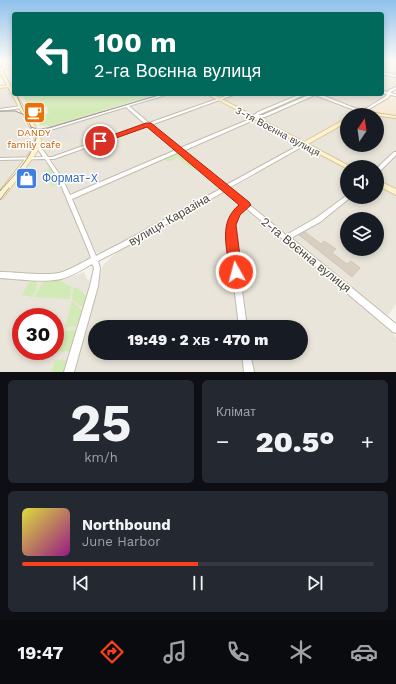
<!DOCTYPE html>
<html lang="uk">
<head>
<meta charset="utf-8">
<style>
	:root { --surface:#171b24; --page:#242831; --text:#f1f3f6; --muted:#9ea1a6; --line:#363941; --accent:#fc3f1d }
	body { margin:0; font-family:"Work Sans",sans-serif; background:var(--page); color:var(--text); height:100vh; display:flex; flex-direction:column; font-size:15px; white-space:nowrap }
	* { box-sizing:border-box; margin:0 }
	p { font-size:13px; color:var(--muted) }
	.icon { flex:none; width:22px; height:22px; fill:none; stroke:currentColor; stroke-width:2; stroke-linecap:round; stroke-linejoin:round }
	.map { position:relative; height:372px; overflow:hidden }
	.side { display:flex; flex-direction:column; gap:8px; padding:8px; background:#0d0f14; flex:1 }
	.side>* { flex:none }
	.banner { position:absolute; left:12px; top:12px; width:372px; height:84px; border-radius:4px; box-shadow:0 2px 6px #0003; background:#00695c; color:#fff; overflow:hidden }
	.needle { width:26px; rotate:13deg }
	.fabs { position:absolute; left:340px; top:108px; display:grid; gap:8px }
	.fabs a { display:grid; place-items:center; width:44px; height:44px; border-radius:50%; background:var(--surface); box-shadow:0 2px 6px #0003; font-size:20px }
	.speed { position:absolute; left:12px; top:308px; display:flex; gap:8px; font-size:20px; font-weight:700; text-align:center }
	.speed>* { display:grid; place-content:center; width:52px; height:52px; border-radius:50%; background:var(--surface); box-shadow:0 2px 6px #0003; line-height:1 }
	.speed .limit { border:6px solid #d22; background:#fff; color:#111 }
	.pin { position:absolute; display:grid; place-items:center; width:34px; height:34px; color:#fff; margin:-17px; border:2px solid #fff; border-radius:50%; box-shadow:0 1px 4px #0007 }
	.me { position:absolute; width:44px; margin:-22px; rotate:353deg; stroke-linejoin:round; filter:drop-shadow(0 0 3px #0008) }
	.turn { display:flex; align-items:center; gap:14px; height:84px; padding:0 16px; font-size:18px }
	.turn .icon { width:52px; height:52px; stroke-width:2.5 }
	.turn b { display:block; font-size:28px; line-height:34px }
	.big { font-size:30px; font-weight:800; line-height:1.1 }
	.side .tile { flex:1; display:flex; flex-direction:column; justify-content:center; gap:6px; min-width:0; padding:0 14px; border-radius:6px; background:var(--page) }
	.side .dial { align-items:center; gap:0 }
	.dial b { font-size:52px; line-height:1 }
	.song { display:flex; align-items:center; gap:12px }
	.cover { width:48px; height:48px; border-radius:6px; background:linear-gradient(135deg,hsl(60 70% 55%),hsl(310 70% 35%)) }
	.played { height:4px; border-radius:2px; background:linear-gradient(90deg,var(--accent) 50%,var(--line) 50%) }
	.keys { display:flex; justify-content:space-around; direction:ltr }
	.heat { display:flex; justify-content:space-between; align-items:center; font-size:22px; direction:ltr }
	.side .tiles { flex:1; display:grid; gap:8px; grid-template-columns:1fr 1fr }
	.tile:last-child { grid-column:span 2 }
	.trip { position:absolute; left:88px; top:320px; width:220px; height:40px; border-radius:20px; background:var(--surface); box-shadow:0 2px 6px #0003; font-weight:800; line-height:40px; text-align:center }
	.dock { display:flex; height:64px; justify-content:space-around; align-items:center; background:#090b0e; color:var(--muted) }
	.dock .icon { width:28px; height:28px }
	.dock .on { color:var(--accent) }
	.dock b { font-size:18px; color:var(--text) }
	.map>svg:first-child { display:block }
	.residential { fill:#eae5da; fill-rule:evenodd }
	.commercial { fill:#f7ead8 }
	.industrial { fill:#e6e2dd }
	.green { fill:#d2eab5 }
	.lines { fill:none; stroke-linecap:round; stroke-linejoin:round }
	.stream { stroke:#a9d4f2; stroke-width:1 }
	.building { fill:#d8cfc1; stroke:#d3c7b4 }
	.street-casing { stroke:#c2bbae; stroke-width:2 }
	.secondary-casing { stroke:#d6c79b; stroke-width:2 }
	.street { fill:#fff; fill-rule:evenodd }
	.secondary { fill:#fff3cd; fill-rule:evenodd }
	.tram { stroke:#9a9a9a; stroke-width:1 }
	.route { fill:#fc3f1d; stroke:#a42913 }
	.labels { text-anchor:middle; stroke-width:3; stroke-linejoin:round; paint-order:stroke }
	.far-street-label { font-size:10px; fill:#4b4439; stroke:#fff }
	.far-food-label { font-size:10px; fill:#c56008; stroke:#fff }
	.shop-label { font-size:12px; fill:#366cbe; stroke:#fff; text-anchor:start }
	.street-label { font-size:12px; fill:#4b4439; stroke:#fff }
</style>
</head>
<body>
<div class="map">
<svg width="396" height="372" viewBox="0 0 396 372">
	<rect width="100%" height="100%" fill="#f6f3ec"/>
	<!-- residential -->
	<g class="residential">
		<polygon points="393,60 396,60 396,76 382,72 382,65"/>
		<polygon points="382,73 396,77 396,88 387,92 382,91"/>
		<polygon points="0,87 9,89 17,105 0,109"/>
		<polygon points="382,92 386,94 385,96 361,110 318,94 382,94"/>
		<polygon points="169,94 207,94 214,100 152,122 147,122 129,107"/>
		<polygon points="236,94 303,94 253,115 222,99"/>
		<polygon points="314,95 357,112 353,115 347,115 347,118 306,140 298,139 260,119"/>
		<polygon points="217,101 251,119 182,148 179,148 152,126 152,124"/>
		<polygon points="124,108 127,108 144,122 144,124 53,156 48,156 44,150 44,143 40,135 43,133"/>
		<polygon points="0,111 15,111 20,113 33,137 30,138 31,141 34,140 36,145 0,193"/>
		<polygon points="377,116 396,118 396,151 377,168 352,167 308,144 347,122 347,145 377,145"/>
		<polygon points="252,120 256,121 298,143 300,145 228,184 222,183 184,153 185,150"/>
		<polygon points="146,126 149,127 175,149 174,151 76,193 68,192 52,160"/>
		<polygon points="304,146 347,168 347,195 316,218 287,235 284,234 232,188"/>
		<polygon points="180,153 217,183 220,188 115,248 98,253 96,252 77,215 72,200 173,154"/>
		<polygon points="396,156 396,190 377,179 377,173"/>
		<polygon points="33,160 43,160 45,161 56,176 86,245 90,255 90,258 69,271 49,275 0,273 0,199 27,164"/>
		<path d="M377,184L396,194V304L386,318L292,239L320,222L351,197H377ZM347,219H377V249H347Z"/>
		<polygon points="222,192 230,193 240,203 239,206 230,218 228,228 240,327 95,327 95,353 243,353 245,372 72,372 103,265 117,252"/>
		<polygon points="243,211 249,211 374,315 392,332 396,338 396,372 252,372 250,353 301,353 301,327 246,327 232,225"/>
		<path d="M84,272L87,279L89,280L90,286L66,372H0V278L51,280L67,278ZM21,317H55V351H21Z"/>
	</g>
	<!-- commercial -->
	<g class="commercial">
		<polygon points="18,94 162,94 67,123 42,128 35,125"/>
		<polygon points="389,95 396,95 396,117 370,113 366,110 386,99"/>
	</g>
	<!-- industrial -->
	<polygon class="industrial" points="65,125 71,133 81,130 83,132 86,131 87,132 49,145 48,144 50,143 45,135 55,129"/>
	<!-- green -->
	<g class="green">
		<polygon points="21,94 157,94 50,126 40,125 35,117 49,113 47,109 48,108 44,106 31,109"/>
		<polygon points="180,153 181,154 198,167 193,170 176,156 177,158 168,162 164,159 173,154 176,156 174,154"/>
		<polygon points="50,168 60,184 52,187 44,170"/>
		<polygon points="60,279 61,281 71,287 70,299 34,297 44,280"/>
		<polygon points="32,280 37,280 36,290 32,297 22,295 28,284"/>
		<path d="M73,287C81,288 84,294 87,300L85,309L72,300Z"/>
		<polygon points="72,301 82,310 76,327 65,327"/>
		<polygon points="77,330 72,351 57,352 64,331"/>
		<polygon points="55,360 70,360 66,372 51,372"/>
	</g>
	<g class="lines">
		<!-- stream -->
		<polyline class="stream" points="261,115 309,94"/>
	</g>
	<!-- building -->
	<polygon class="building" points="305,232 321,244 324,241 336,249 332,253 347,264 351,261 360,268 352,277 299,235"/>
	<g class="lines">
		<defs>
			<g id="street">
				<polygon points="5,60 7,60 3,69 1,69"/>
				<polygon points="392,60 394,60 382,65 382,63"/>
				<polygon points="382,72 396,75 396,77 382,74"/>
				<path d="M396,87V89L391,92V93L396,94V96L390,95L388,98L362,113L315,95L265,117L258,118L183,151L226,185L303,143H305V145L229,188L286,235L316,218L346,196L347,195V197H351L320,222L291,238L396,324V333L393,332L246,208L238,214L233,225L247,327H239L227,225L234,211L242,205L225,191L131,244L98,261L100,268L98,286L74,372H64L90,286L94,268L92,264C82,270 72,276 61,279C45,283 17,279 0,278V272C17,272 43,276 59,273C70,270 81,263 91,258L89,252L58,178L45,159L0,160V158L43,157L36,146L38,145H39L48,157H52L145,124L126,107L37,134H35V132L164,94H169L129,106L149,123L231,94H236L151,125L180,148L255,117L254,115L258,112L301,94H306L258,115H263L311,94H319L362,111L386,96L387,94L382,93V91L388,92L389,90ZM147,126L176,150L70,195L62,178L49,159H54ZM179,152L222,188L127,240L96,256L72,199Z"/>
				<polygon points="21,106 22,106 22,108 0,111 0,109"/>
				<polygon points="394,152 396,152 396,155 379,172 377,173 377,168"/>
				<polygon points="242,353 250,353 254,372 244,372"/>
			</g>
			<g id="secondary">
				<polygon points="14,65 14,67 4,69 3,72 14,91 14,94 16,94 39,133 42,144 37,152 3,198 0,199 0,191 32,150 36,144 33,133 8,87 0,88 0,86 7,85 0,73 0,67"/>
				<polygon points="207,94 212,94 304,142 347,118 347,122 308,144 351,167 347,167 347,169 346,168"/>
				<polygon points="362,111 396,116 396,118 363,114 360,115 354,115"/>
				<polygon points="377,180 396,189 396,195 377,185"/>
			</g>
		</defs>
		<!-- street casing -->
		<use href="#street" class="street-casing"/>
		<!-- secondary casing -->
		<use href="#secondary" class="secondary-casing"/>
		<!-- street -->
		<use href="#street" class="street"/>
		<!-- secondary -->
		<use href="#secondary" class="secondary"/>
		<!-- tram -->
		<g class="tram">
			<polyline points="0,111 15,111 25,115"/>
			<polyline points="31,127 37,129 49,128 162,94"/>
			<path d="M0,191C13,176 32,158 36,138L16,94"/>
			<polyline points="0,200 9,188"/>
		</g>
	</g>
	<!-- sky -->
	<linearGradient id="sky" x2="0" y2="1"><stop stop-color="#8fc1ec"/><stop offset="0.54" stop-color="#fbfaf6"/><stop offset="1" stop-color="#fbfaf6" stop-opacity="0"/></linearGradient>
	<rect width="396" height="112" fill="url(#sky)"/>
	<!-- route -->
	<path class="route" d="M146,123H151L249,202L251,205L240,215L236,225L242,272L240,276L236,278L231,276L230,272C227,248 218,222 239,205L147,127L102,143H97L96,141Z"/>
	<!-- icons -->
	<defs>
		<symbol id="cafe-square" viewBox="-11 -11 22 22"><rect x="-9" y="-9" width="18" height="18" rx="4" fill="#e8710a" stroke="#fff"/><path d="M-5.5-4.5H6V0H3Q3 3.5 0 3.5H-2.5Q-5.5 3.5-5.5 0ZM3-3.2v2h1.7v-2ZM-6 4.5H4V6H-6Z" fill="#fff"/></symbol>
		<symbol id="shop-square" viewBox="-11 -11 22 22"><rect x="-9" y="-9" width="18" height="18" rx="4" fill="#3f7fe0" stroke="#fff"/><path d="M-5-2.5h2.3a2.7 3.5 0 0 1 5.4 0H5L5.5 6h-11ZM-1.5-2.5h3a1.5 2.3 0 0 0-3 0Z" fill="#fff"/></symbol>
	</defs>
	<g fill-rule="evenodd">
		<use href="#cafe-square" x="22" y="100" width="25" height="25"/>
		<use href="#shop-square" x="14" y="166" width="25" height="25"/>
	</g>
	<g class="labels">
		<!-- far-street labels -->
		<g class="far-street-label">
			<text transform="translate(278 131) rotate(28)" y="4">3-тя Воєнна вулиця</text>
		</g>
		<!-- far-food labels -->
		<g class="far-food-label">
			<text x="34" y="136">DANDY<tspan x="34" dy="12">family cafe</tspan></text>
		</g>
		<!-- shop labels -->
		<g class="shop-label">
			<text x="42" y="182">Формат-X</text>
		</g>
		<!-- street labels -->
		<g class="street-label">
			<text transform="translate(169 220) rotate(-30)" y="4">вулиця Каразіна</text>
			<text transform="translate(306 255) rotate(39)" y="4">2-га Воєнна вулиця</text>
		</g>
	</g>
</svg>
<div class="fabs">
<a><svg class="needle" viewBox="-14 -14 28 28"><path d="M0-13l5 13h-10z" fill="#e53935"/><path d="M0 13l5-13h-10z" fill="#9ea1a6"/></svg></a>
<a><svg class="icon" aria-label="sound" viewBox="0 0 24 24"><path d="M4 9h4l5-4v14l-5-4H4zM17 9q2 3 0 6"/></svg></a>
<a><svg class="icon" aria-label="layers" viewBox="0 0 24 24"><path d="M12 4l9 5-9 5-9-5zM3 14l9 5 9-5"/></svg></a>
</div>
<div class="speed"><div class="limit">30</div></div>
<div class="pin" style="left:100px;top:141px;background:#d93025"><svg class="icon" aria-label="arrive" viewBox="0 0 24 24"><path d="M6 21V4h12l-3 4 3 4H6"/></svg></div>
<svg class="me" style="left:236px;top:272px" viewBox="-20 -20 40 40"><circle r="17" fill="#fc3f1d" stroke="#fff" stroke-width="3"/><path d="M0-11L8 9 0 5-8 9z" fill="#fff"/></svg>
<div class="trip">19:49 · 2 хв · 470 m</div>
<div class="banner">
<div class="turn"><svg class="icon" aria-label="left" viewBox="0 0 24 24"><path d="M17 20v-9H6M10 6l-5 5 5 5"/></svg><div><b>100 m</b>2-га Воєнна вулиця</div></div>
</div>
</div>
<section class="side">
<div class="tiles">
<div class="tile dial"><b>25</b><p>km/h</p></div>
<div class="tile"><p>Клімат</p>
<div class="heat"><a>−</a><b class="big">20.5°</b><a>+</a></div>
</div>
<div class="tile">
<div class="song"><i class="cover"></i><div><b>Northbound</b><p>June Harbor</p></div></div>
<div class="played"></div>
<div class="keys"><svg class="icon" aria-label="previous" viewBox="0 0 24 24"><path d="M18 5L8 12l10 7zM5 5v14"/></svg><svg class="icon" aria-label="pause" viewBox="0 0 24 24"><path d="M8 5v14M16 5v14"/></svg><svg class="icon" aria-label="next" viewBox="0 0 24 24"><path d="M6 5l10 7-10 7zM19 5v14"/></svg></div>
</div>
</div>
</section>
<nav class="dock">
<b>19:47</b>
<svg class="icon on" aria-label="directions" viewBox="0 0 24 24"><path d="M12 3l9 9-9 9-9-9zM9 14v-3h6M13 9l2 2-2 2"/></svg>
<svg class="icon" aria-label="music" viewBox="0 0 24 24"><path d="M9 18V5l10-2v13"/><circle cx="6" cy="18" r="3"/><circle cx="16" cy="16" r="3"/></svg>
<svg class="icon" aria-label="phone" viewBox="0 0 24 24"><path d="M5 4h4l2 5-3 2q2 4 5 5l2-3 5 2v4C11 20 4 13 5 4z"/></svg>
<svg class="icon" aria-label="climate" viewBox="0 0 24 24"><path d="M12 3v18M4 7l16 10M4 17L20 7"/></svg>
<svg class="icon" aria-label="car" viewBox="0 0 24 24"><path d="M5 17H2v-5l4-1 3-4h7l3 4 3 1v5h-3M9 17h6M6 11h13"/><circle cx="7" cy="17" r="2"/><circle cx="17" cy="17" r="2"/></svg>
</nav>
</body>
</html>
